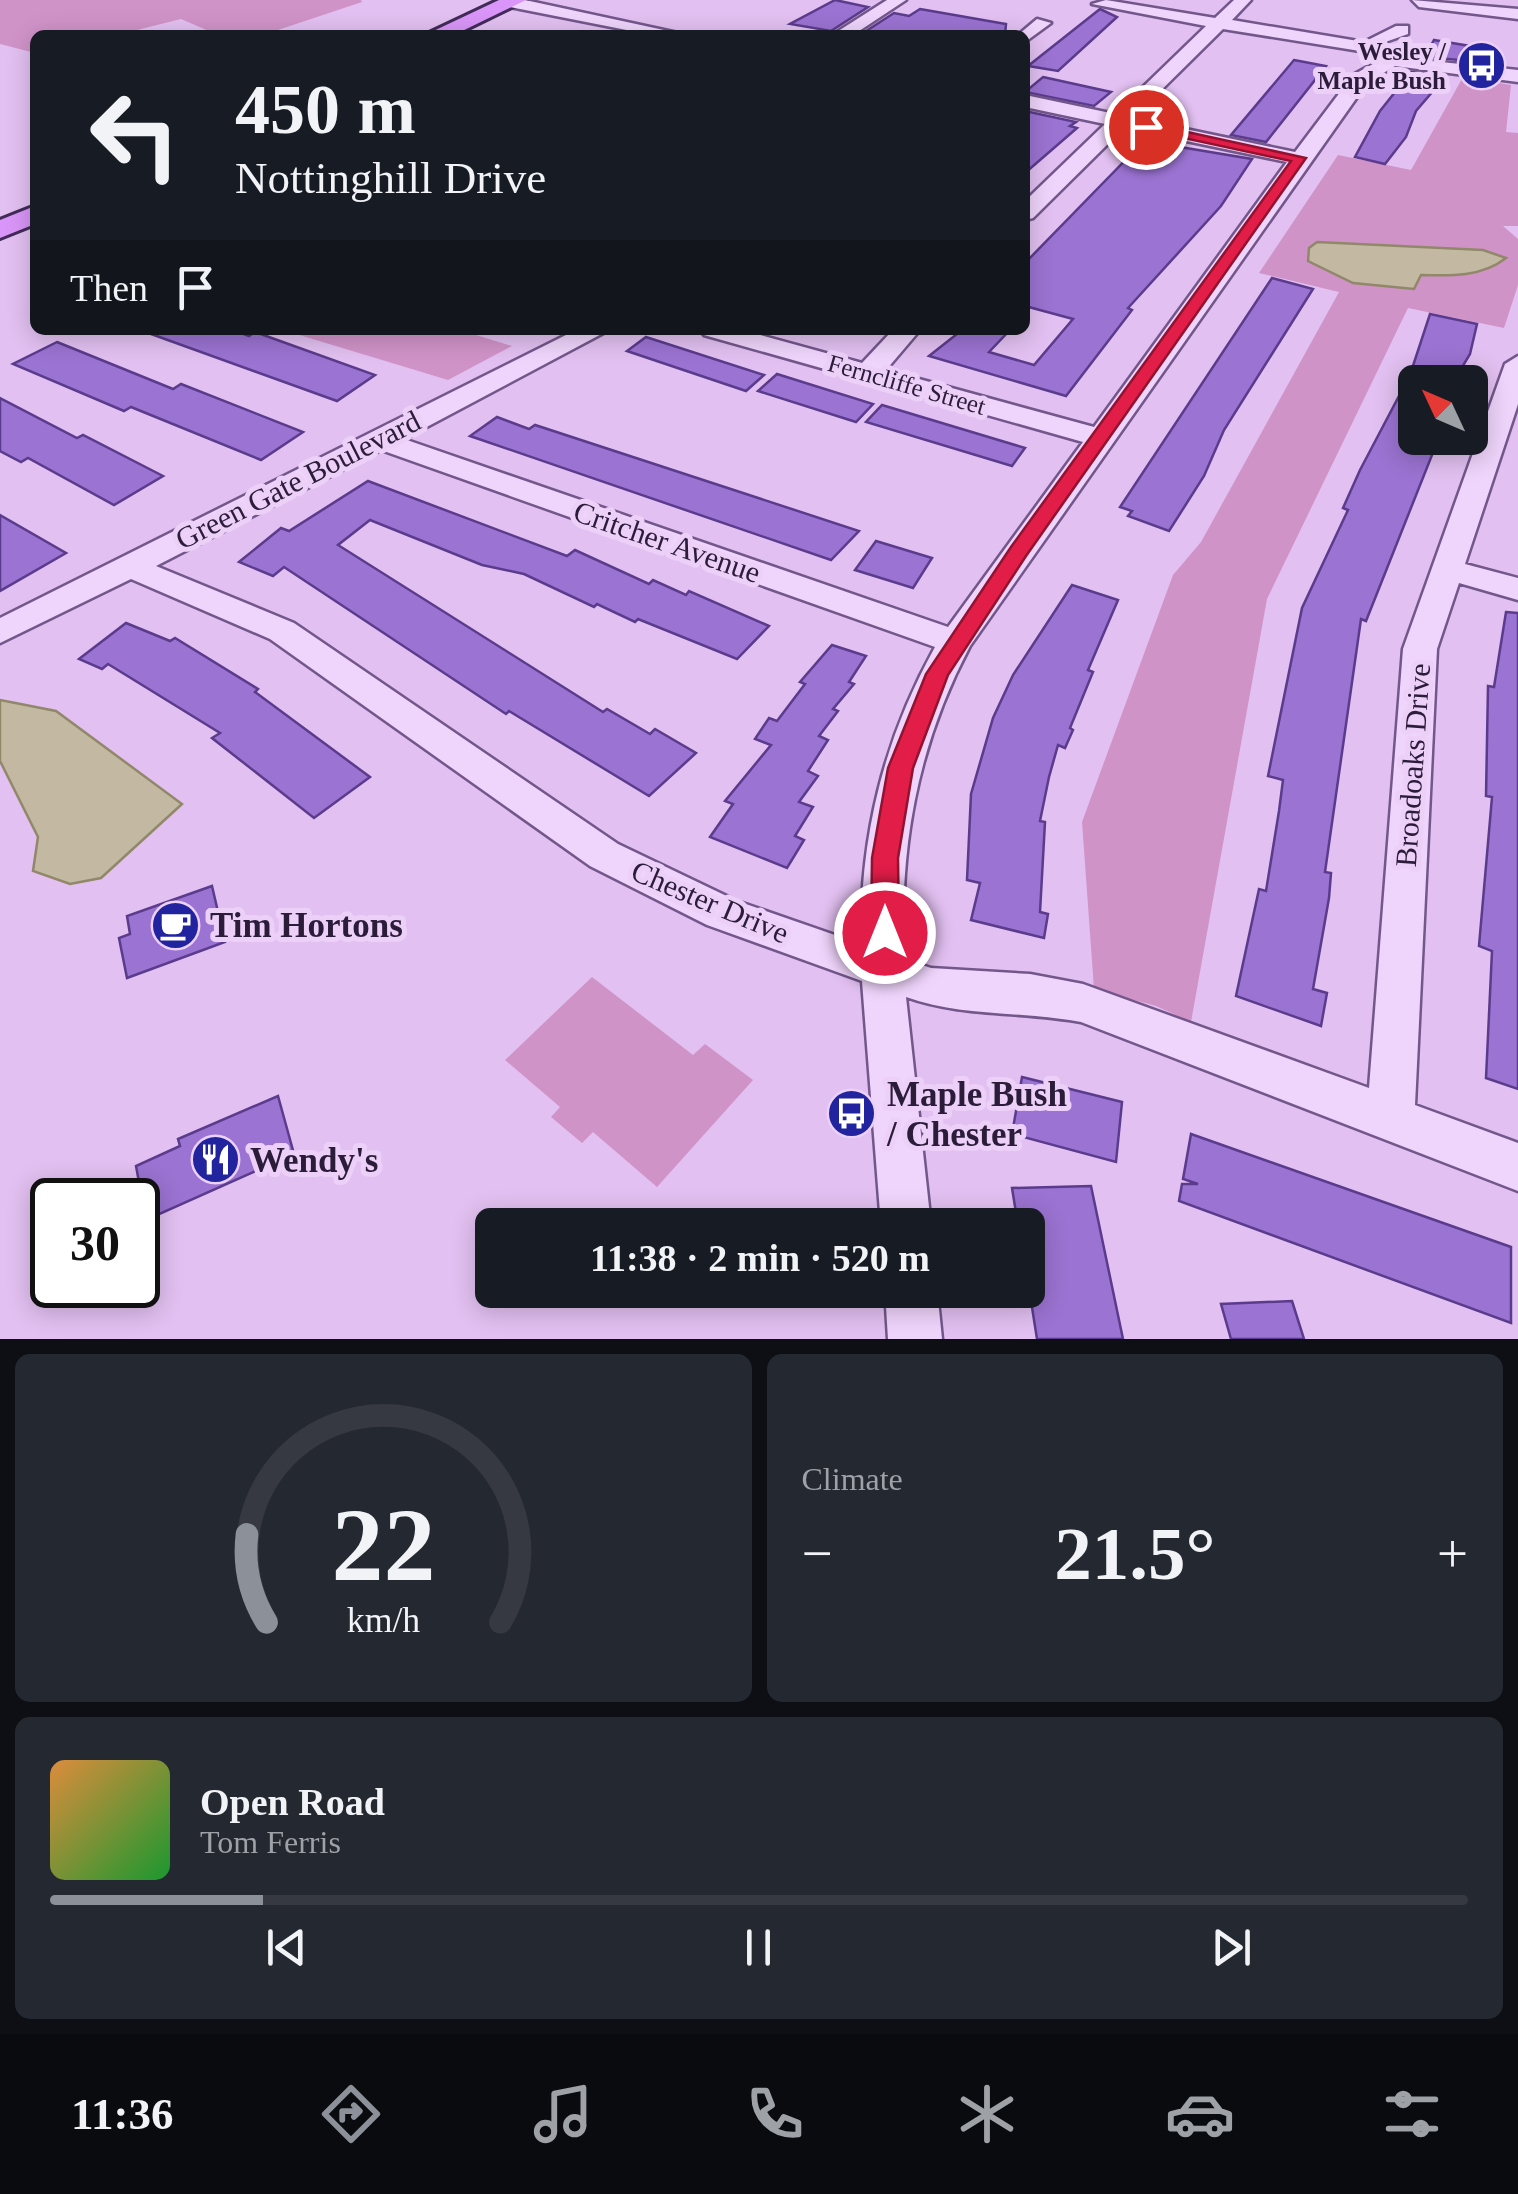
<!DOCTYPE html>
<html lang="en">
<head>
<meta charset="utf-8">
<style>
	:root { --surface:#171b24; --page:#242831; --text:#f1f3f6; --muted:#9ea1a6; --line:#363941; --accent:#8c9099 }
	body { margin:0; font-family:Georgia,serif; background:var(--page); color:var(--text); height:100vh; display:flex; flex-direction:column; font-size:38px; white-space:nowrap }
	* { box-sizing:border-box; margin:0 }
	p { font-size:32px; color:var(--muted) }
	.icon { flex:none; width:55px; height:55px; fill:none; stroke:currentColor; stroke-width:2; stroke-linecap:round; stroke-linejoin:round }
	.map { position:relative; height:1339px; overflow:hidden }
	.drawer { display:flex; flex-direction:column; gap:15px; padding:15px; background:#0d0f14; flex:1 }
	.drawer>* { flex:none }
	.banner { position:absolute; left:30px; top:30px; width:1000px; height:305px; border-radius:15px; box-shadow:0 5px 25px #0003; background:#171b24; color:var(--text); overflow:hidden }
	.needle { width:65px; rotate:314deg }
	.fabs { position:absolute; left:1398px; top:365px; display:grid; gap:20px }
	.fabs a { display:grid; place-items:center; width:90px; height:90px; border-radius:15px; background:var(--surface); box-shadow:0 5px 25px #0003; font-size:50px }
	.speed { position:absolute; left:30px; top:1178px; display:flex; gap:20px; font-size:50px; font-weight:700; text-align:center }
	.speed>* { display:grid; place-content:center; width:130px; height:130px; border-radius:50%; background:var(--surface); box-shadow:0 5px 25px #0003; line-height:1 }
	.speed .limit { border:5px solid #111; border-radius:15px; background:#fff; color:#111 }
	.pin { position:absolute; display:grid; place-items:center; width:85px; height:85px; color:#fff; margin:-42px; border:5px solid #fff; border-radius:50%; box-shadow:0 2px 10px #0007 }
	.me { position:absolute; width:110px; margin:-55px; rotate:0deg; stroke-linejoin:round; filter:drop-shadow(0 0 8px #0008) }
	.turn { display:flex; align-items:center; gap:35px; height:210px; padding:0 40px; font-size:45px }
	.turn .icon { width:130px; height:130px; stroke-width:2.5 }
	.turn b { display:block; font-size:70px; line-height:85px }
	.then { display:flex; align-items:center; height:95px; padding:0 40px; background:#0003; gap:20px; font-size:38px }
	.big { font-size:75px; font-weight:700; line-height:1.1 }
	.drawer .widget { flex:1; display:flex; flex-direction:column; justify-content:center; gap:15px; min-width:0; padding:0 35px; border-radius:15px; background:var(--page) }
	.drawer .dial { align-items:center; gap:0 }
	.dial svg { height:260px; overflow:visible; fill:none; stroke:var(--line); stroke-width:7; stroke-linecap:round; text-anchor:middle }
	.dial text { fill:var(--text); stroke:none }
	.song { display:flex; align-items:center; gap:30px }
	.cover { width:120px; height:120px; border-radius:15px; background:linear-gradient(135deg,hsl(30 70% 55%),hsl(130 70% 35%)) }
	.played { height:10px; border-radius:5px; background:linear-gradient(90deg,var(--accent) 15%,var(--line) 15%) }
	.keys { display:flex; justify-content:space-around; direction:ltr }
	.heat { display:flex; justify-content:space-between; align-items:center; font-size:55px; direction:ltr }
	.drawer .tiles { flex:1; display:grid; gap:15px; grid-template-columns:1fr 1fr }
	.widget:last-child { grid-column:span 2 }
	.trip { position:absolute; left:475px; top:1208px; width:570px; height:100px; border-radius:15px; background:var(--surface); box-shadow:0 5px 25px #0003; font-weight:700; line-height:100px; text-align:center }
	.dock { display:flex; height:160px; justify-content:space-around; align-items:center; background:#090b0e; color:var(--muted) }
	.dock .icon { width:70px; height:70px }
	.dock .on { color:var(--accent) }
	.dock b { font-size:45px; color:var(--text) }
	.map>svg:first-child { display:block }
	.green { fill:#d093c8 }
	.water { fill:#c3b9a3; stroke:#91886a; stroke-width:2.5 }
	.building { fill:#9b73d2; stroke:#5b3b8c; stroke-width:2.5 }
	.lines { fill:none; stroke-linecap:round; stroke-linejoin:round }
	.minor-casing { stroke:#73578b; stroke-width:5 }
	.major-casing { stroke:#412b59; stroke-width:6 }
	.minor { fill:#efd4fb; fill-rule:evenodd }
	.major { fill:#d995f7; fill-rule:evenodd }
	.route { fill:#e11d48; stroke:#92132f; stroke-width:2.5 }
	.labels { text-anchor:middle; stroke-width:10; stroke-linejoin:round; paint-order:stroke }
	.far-poi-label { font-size:25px; font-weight:bold; fill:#2b1c3a; stroke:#ecd0f8; text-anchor:end }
	.far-street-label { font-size:25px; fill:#2b1c3a; stroke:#ecd0f8 }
	.street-label { font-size:30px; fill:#2b1c3a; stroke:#ecd0f8 }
	.near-poi-label { font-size:35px; font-weight:bold; fill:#2b1c3a; stroke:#ecd0f8; text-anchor:start }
</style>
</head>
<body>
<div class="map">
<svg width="1518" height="1339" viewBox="0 0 1518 1339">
	<rect width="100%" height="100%" fill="#e2c0f1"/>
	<!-- green -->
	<g class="green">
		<polygon points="0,0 361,0 362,2 272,32 218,35 181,19 117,35 35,35 35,53 0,44"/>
		<polygon points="1463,77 1511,85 1506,132 1518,133 1518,226 1503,226 1518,239 1518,285 1504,328 1408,308 1267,599 1191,1022 1156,1006 1094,989 1082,822 1173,575 1201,542 1339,292 1259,273 1338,155 1411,170"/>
		<polygon points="283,330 460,330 512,346 448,380"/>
		<polygon points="592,977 693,1055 705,1044 753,1080 657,1187 593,1132 582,1143 551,1117 560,1107 505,1060"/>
	</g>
	<!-- water -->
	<g class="water">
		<path d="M1317,242L1483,250L1506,258C1482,277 1451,276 1421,275L1414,289L1353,283L1308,261L1309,248Z"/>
		<polygon points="0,700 56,711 182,804 101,878 70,884 33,871 38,837 0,761"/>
	</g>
	<!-- building -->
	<g class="building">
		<polygon points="835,0 868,7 831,31 790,24"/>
		<polygon points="920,9 1006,24 1005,35 860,35 894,13 909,16"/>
		<polygon points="1100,9 1117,17 1058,71 1028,66"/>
		<polygon points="1434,40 1470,46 1459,60 1425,57"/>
		<polygon points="1294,60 1326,66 1266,142 1231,135"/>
		<polygon points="1411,72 1446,76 1416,111 1406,137 1385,164 1355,157 1380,111"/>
		<polygon points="1043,77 1111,92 1094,106 1025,92"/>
		<polygon points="1025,111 1076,122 1070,126 1077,128 1025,173"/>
		<polygon points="1144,141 1252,159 1221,206 1128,308 1132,310 1066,396 929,356 962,330 1010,330 989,352 1034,365 1073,319 1025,306 1025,263"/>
		<polygon points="1272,278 1313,289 1224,430 1204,476 1169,531 1128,516 1132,511 1120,507"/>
		<polygon points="1430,314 1477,324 1470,354 1455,379 1415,382 1415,438 1437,438 1436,445 1366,621 1361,619 1325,872 1331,873 1329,898 1313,989 1327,993 1321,1026 1236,996 1259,889 1266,891 1279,811 1283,780 1268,776 1302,608 1348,510 1343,508 1360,470 1410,375"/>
		<polygon points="140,330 233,330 249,336 255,332 375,375 337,401"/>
		<polygon points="646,337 764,375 746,391 627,351"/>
		<polygon points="57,342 173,389 181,384 303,432 261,460 131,407 124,411 13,364"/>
		<polygon points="777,374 873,404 856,422 758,391"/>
		<polygon points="0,398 77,438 83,435 163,476 114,505 28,458 21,462 0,451"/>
		<polygon points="882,405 1025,448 1012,466 866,422"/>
		<polygon points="497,417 529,429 535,425 859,531 831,560 470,436"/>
		<polygon points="368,481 567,556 575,550 649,584 653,580 686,595 689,591 769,626 737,659 638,619 635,622 597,604 594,607 524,574 482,565 370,520 338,545 603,712 607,709 650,734 655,729 696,753 649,796 509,711 506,714 284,567 273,576 239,562 281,528 289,531"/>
		<polygon points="0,515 66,553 0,591"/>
		<polygon points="876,541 932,558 913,588 855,570"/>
		<polygon points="1072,585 1118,600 1088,670 1093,672 1070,728 1073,730 1065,748 1058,745 1049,777 1040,821 1045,822 1040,912 1048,914 1044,938 971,920 980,883 967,880 971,794 993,718 1013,675"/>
		<polygon points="1506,612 1518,613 1518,1089 1486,1078 1492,951 1479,946 1492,797 1486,796 1488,686 1494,687"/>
		<polygon points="126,623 170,641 175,638 258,689 255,692 370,777 314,818 212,738 220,733 108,664 102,669 79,659"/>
		<polygon points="832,645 866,656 849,682 854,684 833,709 838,711 819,736 828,740 808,771 818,776 799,802 813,807 795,836 804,840 787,868 710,837 733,804 725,801 771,745 755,739 769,718 777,721 805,684 800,682"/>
		<polygon points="212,886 225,942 127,978 119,938 130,934 127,916"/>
		<polygon points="1022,1077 1122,1102 1116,1162 1012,1134"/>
		<polygon points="278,1096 294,1154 146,1220 136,1166 180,1146 178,1139"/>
		<polygon points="1191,1134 1511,1247 1511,1323 1179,1201 1182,1184 1198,1184 1183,1179"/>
		<polygon points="1091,1186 1123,1339 1037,1339 1028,1282 1028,1225 1018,1225 1012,1188"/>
		<polygon points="1292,1301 1304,1339 1231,1339 1221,1304"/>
	</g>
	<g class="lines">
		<defs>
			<g id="minor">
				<polygon points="503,0 525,0 687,35 652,35 510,7"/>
				<polygon points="887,0 906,0 853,35 832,35"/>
				<path d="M1106,0L1215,18L1234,0H1251L1232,20L1364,42L1396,26H1408V34L1360,51L1223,29L1133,118L1295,152L1353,75L1373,64L1364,62V54L1518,70V82L1395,66L1367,83L970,646C917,746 899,847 904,959L931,968L1030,974L1083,984L1369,1088L1403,649L1505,364L1518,356V404L1465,564L1518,578V600L1459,583L1437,649L1415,1105L1518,1143V1191L1081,1022C1024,1011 960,1017 906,997L931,1225H881L862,981L707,925L590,866L270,639L131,579L0,643V618L576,330H609L404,439L948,627L1083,442L704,335L700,330H742L862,363L893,330H920L886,370L1094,427L1287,162L1124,128L1033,218L1025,220V201L1105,124L1025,107V95L1115,114L1206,26L1092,4ZM381,450L935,647C883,741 860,837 861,944L737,901L618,844L294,623L156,566Z"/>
				<polygon points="1412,0 1518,9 1518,19 1419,7"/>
				<polygon points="1037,19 1051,23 1025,42 1025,35 1018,35"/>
				<polygon points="885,1290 937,1290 942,1339 888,1339"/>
			</g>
			<g id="major">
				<polygon points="499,0 526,0 454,35 425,35"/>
				<polygon points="35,206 35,224 0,238 0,220"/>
			</g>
		</defs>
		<!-- minor casing -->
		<use href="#minor" class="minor-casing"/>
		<!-- major casing -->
		<use href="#major" class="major-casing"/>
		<!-- minor -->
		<use href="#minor" class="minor"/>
		<!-- major -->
		<use href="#major" class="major"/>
	</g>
	<!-- route -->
	<polygon class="route" points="1146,123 1306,158 1026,556 948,675 913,768 898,858 899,933 895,941 876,941 871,933 872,858 888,768 926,674 1011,547 1291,161 1142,129"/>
	<!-- icons -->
	<defs>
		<symbol id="bus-disc" viewBox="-11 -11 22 22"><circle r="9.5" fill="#22239f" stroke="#ecd0f8"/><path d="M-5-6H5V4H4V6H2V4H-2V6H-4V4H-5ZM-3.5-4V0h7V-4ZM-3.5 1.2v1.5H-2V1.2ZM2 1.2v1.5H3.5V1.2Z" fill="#fff"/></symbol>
		<symbol id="cafe-disc" viewBox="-11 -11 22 22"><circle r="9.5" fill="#22239f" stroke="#ecd0f8"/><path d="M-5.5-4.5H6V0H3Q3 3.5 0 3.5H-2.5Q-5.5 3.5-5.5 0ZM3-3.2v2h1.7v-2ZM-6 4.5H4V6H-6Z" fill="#fff"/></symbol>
		<symbol id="restaurant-disc" viewBox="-11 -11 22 22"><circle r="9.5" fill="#22239f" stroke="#ecd0f8"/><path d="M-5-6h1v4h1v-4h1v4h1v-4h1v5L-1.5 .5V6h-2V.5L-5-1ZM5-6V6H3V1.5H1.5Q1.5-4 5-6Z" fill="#fff"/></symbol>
	</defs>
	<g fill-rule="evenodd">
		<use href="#bus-disc" x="1454" y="38" width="55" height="55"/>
		<use href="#cafe-disc" x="148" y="898" width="55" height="55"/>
		<use href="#bus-disc" x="824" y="1086" width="55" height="55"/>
		<use href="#restaurant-disc" x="188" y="1132" width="55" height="55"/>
	</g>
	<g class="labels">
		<!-- far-poi labels -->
		<g class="far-poi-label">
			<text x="1446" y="60">Wesley /<tspan x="1446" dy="29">Maple Bush</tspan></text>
		</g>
		<!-- far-street labels -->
		<g class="far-street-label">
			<text transform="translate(907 384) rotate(16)" y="9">Ferncliffe Street</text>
		</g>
		<!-- street labels -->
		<g class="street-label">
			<text transform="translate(298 480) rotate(-27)" y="10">Green Gate Boulevard</text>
			<text transform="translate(667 542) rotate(19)" y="10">Critcher Avenue</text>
			<text transform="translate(1413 765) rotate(-86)" y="10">Broadoaks Drive</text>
			<text transform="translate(710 902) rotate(23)" y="10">Chester Drive</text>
		</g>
		<!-- near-poi labels -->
		<g class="near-poi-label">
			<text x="210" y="937">Tim Hortons</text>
			<text x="887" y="1106">Maple Bush<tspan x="887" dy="40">/ Chester</tspan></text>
			<text x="250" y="1172">Wendy's</text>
		</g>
	</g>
</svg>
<div class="fabs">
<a><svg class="needle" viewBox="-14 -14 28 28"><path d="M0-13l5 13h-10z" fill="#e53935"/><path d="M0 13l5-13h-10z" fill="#9ea1a6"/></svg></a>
</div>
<div class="speed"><div class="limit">30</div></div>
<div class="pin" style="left:1146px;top:127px;background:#d93025"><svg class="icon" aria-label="arrive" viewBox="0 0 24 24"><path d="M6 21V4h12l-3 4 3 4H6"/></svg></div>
<svg class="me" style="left:885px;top:933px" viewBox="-20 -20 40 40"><circle r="17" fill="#e11d48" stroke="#fff" stroke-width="3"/><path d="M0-11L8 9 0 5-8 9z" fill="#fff"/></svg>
<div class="trip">11:38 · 2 min · 520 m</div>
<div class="banner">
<div class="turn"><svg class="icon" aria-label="left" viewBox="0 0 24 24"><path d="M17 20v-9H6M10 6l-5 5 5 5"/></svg><div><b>450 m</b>Nottinghill Drive</div></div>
<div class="then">Then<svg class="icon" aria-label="arrive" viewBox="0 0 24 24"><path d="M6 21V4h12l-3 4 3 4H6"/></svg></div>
</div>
</div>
<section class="drawer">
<div class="tiles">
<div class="widget dial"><svg viewBox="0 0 100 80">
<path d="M14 69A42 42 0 1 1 86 69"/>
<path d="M14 69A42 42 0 0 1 8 42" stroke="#8c9099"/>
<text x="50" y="56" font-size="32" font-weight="700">22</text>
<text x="50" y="72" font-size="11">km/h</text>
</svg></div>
<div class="widget"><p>Climate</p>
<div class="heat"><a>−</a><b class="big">21.5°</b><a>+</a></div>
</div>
<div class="widget">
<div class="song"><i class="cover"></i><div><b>Open Road</b><p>Tom Ferris</p></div></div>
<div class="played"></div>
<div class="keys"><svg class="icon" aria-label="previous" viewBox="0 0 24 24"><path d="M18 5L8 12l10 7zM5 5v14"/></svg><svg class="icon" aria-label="pause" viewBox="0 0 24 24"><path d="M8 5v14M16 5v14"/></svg><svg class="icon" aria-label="next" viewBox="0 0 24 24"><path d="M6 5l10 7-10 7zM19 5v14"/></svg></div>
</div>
</div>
</section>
<nav class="dock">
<b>11:36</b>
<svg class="icon on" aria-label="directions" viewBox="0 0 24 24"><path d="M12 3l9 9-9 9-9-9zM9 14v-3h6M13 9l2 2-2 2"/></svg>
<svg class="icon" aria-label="music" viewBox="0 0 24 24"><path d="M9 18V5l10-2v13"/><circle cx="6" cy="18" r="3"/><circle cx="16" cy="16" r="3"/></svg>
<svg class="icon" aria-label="phone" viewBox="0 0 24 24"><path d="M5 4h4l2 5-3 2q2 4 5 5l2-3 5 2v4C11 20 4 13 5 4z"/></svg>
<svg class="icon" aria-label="climate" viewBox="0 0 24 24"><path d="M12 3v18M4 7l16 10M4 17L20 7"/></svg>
<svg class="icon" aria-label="car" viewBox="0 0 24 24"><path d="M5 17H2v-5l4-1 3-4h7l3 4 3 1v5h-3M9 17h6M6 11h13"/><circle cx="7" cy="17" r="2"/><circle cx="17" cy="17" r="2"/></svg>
<svg class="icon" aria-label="filters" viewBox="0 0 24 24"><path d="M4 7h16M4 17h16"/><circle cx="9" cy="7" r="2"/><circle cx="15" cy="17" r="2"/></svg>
</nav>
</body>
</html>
